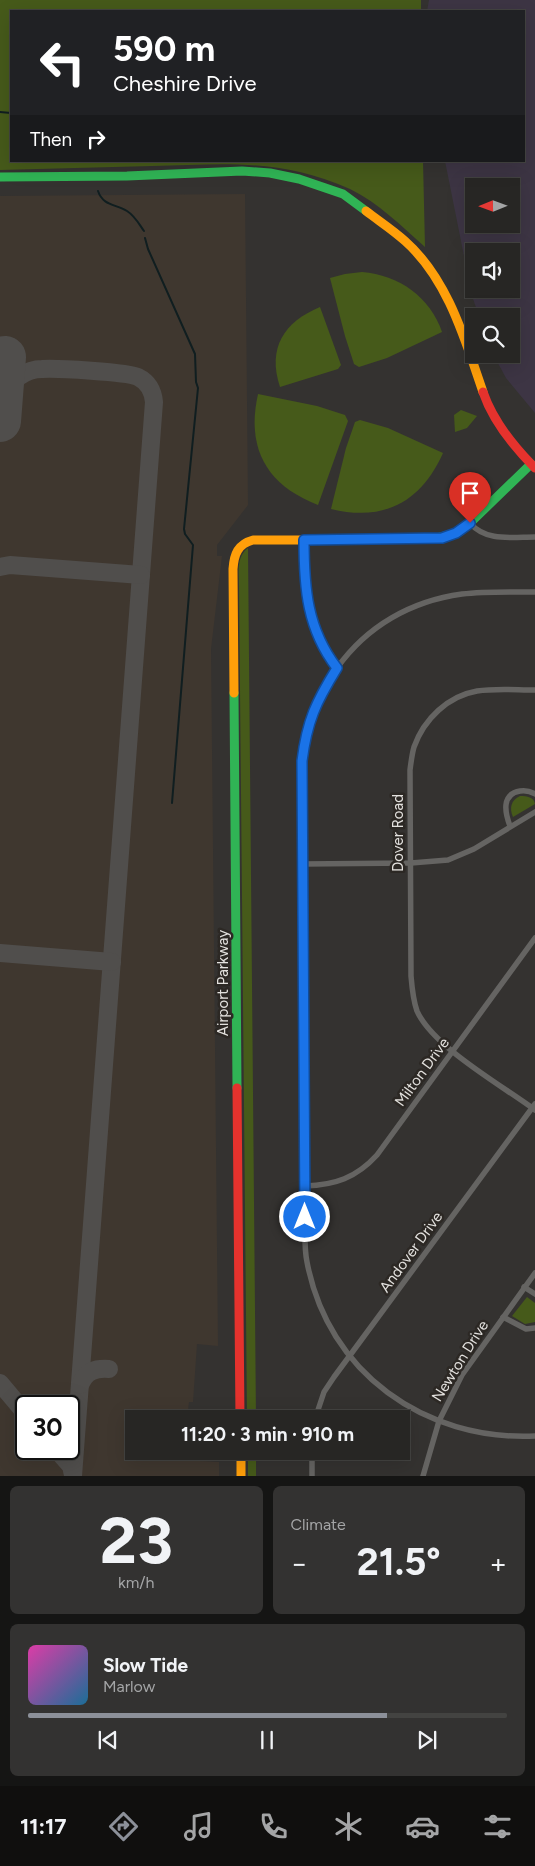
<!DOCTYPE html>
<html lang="en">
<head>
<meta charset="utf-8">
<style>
	:root { --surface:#272624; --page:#333231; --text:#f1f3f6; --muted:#a4a5a6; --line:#434341; --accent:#8c9099 }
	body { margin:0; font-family:Figtree,sans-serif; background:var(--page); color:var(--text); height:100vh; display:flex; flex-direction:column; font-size:19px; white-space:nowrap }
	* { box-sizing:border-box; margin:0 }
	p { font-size:16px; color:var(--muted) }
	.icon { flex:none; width:28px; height:28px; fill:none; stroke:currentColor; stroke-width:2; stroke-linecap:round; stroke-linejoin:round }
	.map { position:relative; height:1476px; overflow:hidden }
	.panel { display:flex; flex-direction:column; gap:10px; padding:10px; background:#151514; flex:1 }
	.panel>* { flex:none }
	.guide { position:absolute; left:10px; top:10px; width:515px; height:152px; border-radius:0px; box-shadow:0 5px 20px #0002,0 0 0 1px var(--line); background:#202124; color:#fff; overflow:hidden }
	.needle { width:32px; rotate:269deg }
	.fabs { position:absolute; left:465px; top:178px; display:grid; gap:10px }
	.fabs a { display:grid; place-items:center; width:55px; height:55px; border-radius:0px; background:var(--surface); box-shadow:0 5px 20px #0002,0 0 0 1px var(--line); font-size:25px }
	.speed { position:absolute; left:15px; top:1395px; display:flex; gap:10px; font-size:25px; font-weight:700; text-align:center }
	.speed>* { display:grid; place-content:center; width:65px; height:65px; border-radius:50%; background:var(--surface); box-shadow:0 5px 20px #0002,0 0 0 1px var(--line); line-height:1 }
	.speed .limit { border:2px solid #111; border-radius:8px; background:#fff; color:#111 }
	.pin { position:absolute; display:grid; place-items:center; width:42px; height:42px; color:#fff; margin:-51px -21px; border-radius:50% 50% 50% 0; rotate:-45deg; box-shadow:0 0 5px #0007 }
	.pin .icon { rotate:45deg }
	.me { position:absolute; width:55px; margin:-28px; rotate:0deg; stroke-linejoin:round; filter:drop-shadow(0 0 4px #0008) }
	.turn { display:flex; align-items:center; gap:18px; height:105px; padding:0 20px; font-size:22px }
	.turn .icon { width:65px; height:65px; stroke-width:2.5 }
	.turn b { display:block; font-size:35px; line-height:42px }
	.then { display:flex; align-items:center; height:48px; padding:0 20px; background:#0003; gap:10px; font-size:19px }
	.big { font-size:38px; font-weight:700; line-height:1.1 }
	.panel .card { flex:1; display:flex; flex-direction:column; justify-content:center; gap:8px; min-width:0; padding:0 18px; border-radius:8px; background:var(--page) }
	.panel .dial { align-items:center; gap:0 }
	.dial b { font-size:65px; line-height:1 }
	.song { display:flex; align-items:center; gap:15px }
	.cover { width:60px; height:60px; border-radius:8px; background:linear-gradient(135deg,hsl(320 70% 55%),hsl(200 70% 35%)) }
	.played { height:5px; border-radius:2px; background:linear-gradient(90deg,var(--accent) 75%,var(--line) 75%) }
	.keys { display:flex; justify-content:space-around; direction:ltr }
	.heat { display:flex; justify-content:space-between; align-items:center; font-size:28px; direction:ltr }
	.panel .tiles { flex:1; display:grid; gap:10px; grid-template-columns:1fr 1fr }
	.card:last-child { grid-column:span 2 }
	.trip { position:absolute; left:125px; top:1410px; width:285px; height:50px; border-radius:0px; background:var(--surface); box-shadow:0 5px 20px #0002,0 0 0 1px var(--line); font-weight:700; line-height:50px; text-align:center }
	.dock { display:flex; height:80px; justify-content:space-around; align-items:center; background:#100f0e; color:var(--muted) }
	.dock .icon { width:35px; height:35px }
	.dock .selected { color:var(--accent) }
	.dock b { font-size:22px; color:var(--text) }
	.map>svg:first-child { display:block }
	.built { fill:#3f372f; fill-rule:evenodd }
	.medical { fill:#3d3544; fill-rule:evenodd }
	.green { fill:#465a1a }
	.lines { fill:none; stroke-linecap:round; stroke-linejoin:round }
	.stream { stroke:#101e20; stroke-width:2 }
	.taxiway { stroke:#504e4c; stroke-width:18 }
	.runway { stroke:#504e4c; stroke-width:42 }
	.street { stroke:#656462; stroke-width:5.5 }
	.fast { stroke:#30b455; stroke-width:9 }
	.slow { stroke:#ff9f0a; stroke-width:9 }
	.jam { stroke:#e5322d; stroke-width:9 }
	.route-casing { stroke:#114b97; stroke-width:12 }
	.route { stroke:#1a73e8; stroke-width:9 }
	.labels { text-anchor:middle; stroke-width:5; stroke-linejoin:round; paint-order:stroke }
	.street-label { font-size:15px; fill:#e3e1de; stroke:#2c2824 }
</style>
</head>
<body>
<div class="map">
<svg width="535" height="1476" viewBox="0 0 535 1476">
	<rect width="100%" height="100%" fill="#343230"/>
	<!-- built -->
	<path class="built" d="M245,194L248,505L217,545V556H222L211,649L218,1346L197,1344L193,1402H189L187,1419H134V1451H182V1460L219,1462V1476H0V196ZM26,1406H69V1449H26Z"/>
	<!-- medical -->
	<path class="medical" d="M429,0H535V413L506,378L493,354H511V316H479L472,296L445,161H524V11H427ZM474,186H511V224H474ZM474,251H511V289H474Z"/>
	<!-- green -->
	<g class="green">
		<path d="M0,0H421V11H11V161H423L425,247C401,226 379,203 350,189C281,158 225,164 152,166C101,167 51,169 0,170Z"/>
		<path d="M362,272C399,275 430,297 442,332L387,358L359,367L354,364L345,336L330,278L345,274Z"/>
		<path d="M320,307L341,365L338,369L280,387C267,348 284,322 320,307Z"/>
		<path d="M258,394L317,406L345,415L348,421L318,505C266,485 246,448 258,394Z"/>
		<polygon points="461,410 477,416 467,428 455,432 454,415"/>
		<path d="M360,420L388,428L443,453C421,502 384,522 331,509L346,448L355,422Z"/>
		<path d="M248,548L256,1419H247L239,585C239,572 236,557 248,548Z"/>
		<path d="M520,796C527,796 534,797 535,804L513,817C509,808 511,800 520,796Z"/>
		<polygon points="527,1297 535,1303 535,1322 525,1324 512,1316"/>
		<rect x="248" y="1451" width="8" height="25"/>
	</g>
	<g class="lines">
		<!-- stream -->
		<g class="stream">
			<polyline points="0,112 11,113"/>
			<polyline points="97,161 98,162"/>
			<path d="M98,191C103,206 116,204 127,211C135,216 139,224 144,231"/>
			<polyline points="145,238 148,249 195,354 196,382 198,388 184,529 185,534 193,545 172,803"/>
		</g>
		<!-- taxiway -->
		<g class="taxiway">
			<path d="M0,417C3,401 6,386 20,376C26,372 34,369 42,369C55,368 128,372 138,377C148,382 153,391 154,402L73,1476"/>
			<polyline points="0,567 10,565 141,575"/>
			<polyline points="0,953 112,962"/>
			<polyline points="0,1383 26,1414"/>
			<path d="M80,1385C86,1371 95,1368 109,1369"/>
			<polyline points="56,1449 71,1466 73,1475"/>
		</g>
		<!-- runway -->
		<polyline class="runway" points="0,421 5,357"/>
		<!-- street -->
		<g class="street">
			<path d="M470,523C486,542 512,537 535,537"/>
			<path d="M304,540C304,588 307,628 337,668C316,702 307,721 302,761L305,1217C305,1232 304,1248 307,1262C328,1373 425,1441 535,1436"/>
			<path d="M337,668C367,626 411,601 462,594C486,591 511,592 535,592"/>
			<path d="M535,690C516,690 496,688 477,691C448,696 424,719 414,747C412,754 411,762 410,770L411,976C412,988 413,1000 417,1011C433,1047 503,1086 535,1110"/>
			<path d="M510,826C505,813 501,794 520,791C526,790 530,791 535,794"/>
			<polyline points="303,864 411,863 448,860 474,849 535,812"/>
			<path d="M305,1186C335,1185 356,1178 377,1155L535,938"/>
			<polyline points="524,1287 535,1294"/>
			<polyline points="503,1317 526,1329 535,1328"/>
			<polyline points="315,1419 324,1392 334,1377 535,1104"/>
			<polyline points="312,1451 312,1476"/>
			<polyline points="423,1476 439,1421 462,1375 535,1273"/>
		</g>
		<!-- fast -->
		<g class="fast">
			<polyline points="0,177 127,176 242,171 270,173 299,179 343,194 366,211"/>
			<polyline points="323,540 432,539 456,533 470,523 531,464"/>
			<polyline points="234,693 237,1088"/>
		</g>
		<!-- slow -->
		<g class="slow">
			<path d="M366,211C379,221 393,230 405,241C448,279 465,340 483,392"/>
			<path d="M234,693L233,569C234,554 238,544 253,540H323"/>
			<polyline points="241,1451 241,1476"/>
		</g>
		<!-- jam -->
		<g class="jam">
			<path d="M483,392C493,421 514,447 535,468"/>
			<polyline points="237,1088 240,1419"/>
		</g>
	</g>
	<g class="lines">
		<defs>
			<path id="route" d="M305,1217L302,761C307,721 316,702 337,668C307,629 304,588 304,540L442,538L456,533L470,523"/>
		</defs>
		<!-- route casing -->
		<use href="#route" class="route-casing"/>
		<!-- route -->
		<use href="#route" class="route"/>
	</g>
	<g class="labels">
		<!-- street labels -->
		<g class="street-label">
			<text transform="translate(398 833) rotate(-90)" y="5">Dover Road</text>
			<text transform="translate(223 983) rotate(-90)" y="5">Airport Parkway</text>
			<text transform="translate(422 1072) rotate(-54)" y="5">Milton Drive</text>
			<text transform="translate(411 1252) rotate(-54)" y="5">Andover Drive</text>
			<text transform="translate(460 1361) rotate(-58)" y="5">Newton Drive</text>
		</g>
	</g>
</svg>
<div class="fabs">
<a><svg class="needle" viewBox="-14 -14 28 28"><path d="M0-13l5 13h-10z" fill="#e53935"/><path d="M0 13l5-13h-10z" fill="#a4a5a6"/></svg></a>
<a><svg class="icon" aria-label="sound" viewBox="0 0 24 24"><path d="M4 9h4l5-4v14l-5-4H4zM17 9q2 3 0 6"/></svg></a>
<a><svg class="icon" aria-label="search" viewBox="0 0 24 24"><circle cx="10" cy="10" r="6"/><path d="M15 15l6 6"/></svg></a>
</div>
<div class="speed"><div class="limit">30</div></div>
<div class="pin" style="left:470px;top:523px;background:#d93025"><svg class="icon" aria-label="arrive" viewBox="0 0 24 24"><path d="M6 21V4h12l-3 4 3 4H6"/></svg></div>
<svg class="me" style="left:305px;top:1217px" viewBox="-20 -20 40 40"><circle r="17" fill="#1a73e8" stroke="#fff" stroke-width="3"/><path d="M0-11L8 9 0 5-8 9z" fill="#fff"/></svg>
<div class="trip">11:20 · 3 min · 910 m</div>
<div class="guide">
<div class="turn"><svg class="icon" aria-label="left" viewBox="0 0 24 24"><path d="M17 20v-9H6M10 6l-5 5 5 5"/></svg><div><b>590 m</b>Cheshire Drive</div></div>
<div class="then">Then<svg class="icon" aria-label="right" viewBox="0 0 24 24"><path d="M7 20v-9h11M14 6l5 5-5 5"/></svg></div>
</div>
</div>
<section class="panel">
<div class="tiles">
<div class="card dial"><b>23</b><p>km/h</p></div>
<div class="card"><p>Climate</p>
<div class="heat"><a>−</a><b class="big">21.5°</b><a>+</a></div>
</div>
<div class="card">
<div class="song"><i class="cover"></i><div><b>Slow Tide</b><p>Marlow</p></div></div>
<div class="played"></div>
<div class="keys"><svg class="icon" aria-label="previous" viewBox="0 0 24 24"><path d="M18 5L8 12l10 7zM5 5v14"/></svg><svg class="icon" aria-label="pause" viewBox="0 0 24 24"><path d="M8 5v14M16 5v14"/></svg><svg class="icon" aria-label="next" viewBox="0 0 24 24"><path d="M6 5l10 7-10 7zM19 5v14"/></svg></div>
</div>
</div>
</section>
<nav class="dock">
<b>11:17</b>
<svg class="icon selected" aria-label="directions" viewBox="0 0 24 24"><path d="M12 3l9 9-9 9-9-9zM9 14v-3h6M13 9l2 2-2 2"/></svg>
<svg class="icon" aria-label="music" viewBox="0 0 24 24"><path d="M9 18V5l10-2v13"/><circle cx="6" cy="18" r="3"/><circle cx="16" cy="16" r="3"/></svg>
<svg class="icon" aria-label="phone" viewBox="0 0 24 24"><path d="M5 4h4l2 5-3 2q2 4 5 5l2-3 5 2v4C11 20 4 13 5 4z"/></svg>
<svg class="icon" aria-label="climate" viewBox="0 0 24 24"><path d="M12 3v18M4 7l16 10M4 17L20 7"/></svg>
<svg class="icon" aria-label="car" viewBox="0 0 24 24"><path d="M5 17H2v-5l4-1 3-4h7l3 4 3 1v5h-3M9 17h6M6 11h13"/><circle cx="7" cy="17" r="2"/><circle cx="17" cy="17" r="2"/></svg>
<svg class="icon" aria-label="filters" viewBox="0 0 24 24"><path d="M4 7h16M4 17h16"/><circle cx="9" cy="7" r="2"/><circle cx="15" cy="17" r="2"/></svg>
</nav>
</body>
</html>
